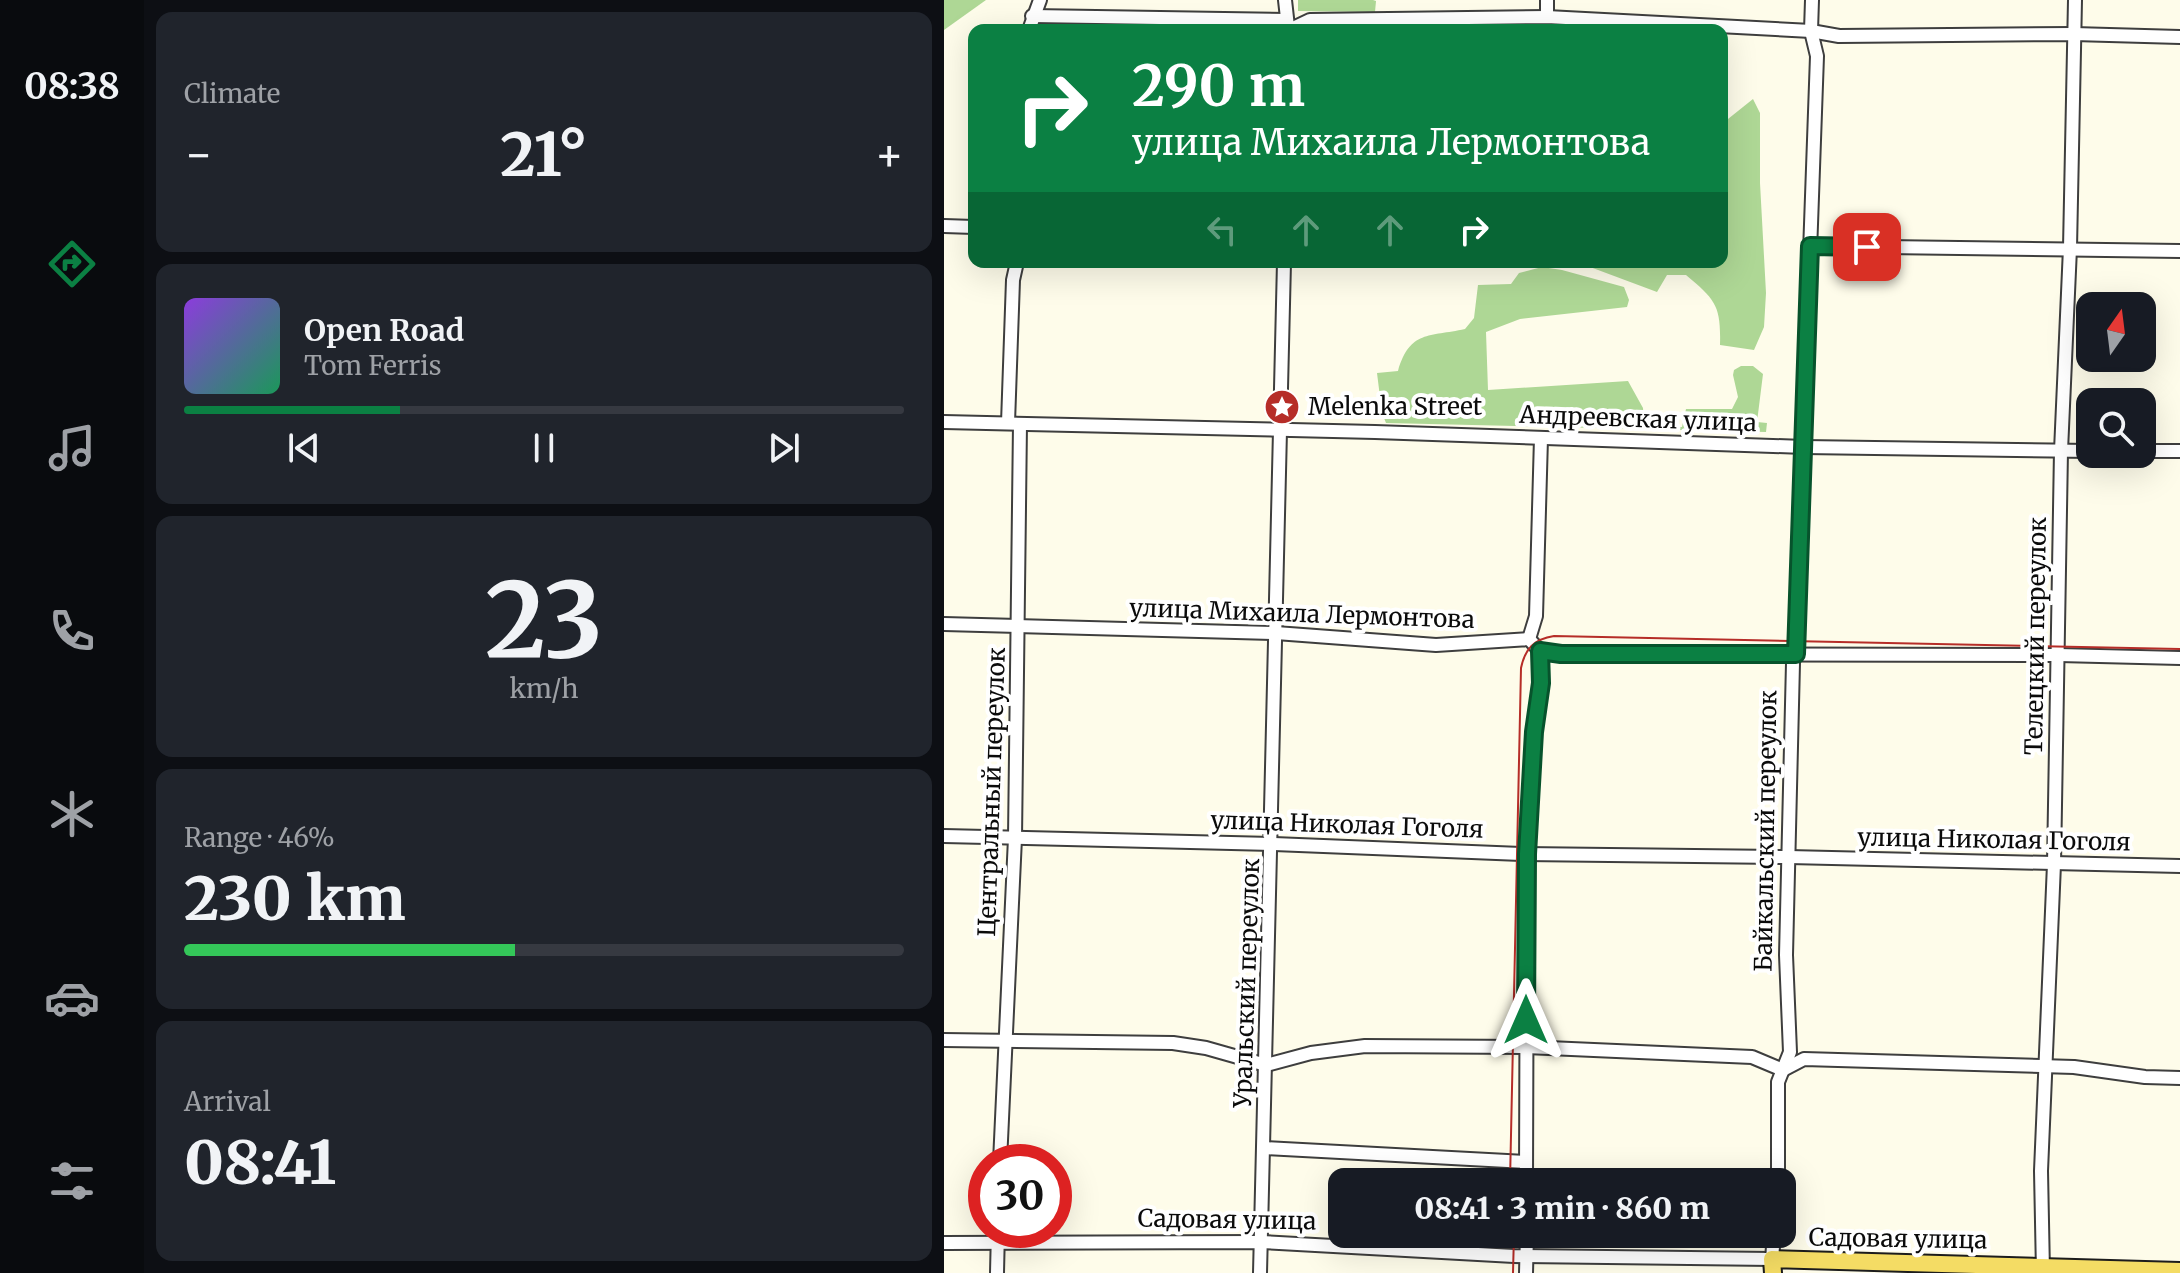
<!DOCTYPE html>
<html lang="en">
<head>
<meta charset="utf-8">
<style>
	:root { --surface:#171b24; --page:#20242c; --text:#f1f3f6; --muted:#9ea1a6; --line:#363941; --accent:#0b8043 }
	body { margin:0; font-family:Merriweather,serif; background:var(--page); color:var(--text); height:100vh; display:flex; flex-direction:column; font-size:30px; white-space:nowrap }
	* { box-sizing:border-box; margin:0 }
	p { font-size:26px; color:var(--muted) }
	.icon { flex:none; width:44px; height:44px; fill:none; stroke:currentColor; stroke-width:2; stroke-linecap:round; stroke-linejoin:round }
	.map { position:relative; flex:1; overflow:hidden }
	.sheet { display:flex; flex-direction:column; gap:12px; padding:12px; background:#0d0f14; width:800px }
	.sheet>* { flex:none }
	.banner { position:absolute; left:24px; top:24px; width:760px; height:244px; border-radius:16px; box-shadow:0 8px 32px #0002; background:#0b8043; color:#fff; overflow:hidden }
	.needle { width:52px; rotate:14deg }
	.tools { position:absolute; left:1132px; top:292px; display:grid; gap:16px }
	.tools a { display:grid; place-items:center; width:80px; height:80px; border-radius:16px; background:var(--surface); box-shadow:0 8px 32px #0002; font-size:40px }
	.speed { position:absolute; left:24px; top:1144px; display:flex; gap:16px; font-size:40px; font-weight:700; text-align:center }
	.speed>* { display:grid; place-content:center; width:104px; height:104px; border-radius:50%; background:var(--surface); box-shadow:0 8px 32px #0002; line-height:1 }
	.speed .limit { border:12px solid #d22; background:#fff; color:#111 }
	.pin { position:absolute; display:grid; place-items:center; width:68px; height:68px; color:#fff; margin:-34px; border-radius:16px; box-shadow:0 4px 12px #0006 }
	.me { position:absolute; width:88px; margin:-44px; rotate:0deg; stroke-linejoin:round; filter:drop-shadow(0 0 6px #0008) }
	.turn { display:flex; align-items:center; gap:28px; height:168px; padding:0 32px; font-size:36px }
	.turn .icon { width:104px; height:104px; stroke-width:2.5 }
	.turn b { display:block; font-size:56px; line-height:68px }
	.lanes { display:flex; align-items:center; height:76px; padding:0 32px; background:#0003; justify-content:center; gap:40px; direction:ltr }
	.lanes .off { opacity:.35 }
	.big { font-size:60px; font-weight:800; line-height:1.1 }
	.sheet .tile { flex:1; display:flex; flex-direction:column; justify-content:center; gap:12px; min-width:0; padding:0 28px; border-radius:16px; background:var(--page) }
	.sheet .dial { align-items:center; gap:0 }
	.dial b { font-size:104px; line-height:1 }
	.song { display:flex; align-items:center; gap:24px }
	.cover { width:96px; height:96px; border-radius:12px; background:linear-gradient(135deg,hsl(270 70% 55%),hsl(150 70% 35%)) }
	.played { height:8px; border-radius:4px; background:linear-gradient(90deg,var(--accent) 30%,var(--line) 30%) }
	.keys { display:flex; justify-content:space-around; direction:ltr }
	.heat { display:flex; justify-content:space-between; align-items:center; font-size:44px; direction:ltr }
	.charge { height:12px; border-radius:6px; background:linear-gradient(90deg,#34c759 46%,var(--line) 0) }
	.trip { position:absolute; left:384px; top:1168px; width:468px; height:80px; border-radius:16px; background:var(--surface); box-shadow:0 8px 32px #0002; font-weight:800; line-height:80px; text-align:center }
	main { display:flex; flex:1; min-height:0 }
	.tabs { display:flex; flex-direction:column; width:144px; justify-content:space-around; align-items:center; background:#090b0e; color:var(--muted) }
	.tabs .icon { width:56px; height:56px }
	.tabs .selected { color:var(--accent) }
	.tabs b { font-size:36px; color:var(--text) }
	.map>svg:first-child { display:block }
	.forest { fill:#aed795 }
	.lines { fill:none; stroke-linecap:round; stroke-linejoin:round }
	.minor-casing { stroke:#3e3e3e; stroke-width:16 }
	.major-casing { stroke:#1c1c1c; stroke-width:20 }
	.minor { stroke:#fff; stroke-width:12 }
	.major { stroke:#f4dc64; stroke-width:16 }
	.tram { stroke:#b62d28; stroke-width:2 }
	.route-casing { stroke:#07532c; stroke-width:20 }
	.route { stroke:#0b8043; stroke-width:14 }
	.labels { text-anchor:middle; stroke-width:8; stroke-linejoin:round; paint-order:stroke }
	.poi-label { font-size:24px; fill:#0b0b0b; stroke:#fff; text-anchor:start }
	.street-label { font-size:24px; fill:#0b0b0b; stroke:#fff }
</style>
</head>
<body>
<main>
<nav class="tabs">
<b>08:38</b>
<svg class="icon selected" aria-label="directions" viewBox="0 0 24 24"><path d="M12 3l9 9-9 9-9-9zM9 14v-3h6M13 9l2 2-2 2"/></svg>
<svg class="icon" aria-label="music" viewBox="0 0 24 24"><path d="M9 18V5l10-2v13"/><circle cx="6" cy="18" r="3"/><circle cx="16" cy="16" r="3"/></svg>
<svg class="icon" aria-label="phone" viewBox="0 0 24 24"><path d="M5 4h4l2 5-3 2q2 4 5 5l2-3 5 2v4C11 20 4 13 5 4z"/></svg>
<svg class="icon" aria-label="climate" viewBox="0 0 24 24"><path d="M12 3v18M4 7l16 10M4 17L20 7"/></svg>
<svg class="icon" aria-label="car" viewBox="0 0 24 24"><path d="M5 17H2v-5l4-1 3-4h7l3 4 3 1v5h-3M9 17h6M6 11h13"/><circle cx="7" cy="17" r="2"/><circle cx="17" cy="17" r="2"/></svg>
<svg class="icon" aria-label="filters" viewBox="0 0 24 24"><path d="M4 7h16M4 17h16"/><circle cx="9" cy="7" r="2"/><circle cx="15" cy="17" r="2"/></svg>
</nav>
<section class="sheet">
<div class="tile"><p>Climate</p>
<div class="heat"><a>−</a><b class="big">21°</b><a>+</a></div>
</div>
<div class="tile">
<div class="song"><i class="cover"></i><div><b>Open Road</b><p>Tom Ferris</p></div></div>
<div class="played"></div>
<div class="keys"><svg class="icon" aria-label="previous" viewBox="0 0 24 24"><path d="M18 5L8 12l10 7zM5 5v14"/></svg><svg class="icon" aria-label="pause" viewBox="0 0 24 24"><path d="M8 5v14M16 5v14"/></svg><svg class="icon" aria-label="next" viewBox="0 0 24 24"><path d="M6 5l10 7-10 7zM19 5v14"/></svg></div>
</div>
<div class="tile dial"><b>23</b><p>km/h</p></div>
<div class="tile"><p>Range · 46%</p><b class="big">230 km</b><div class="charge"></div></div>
<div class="tile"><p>Arrival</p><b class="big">08:41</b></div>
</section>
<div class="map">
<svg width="1236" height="1273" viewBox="0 0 1236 1273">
	<rect width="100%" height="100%" fill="#fefcea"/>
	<!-- forest -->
	<g class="forest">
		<polygon points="0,0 42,0 0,30"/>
		<polygon points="354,0 429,0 432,1 431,12 354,11"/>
		<polygon points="477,22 566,27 565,30 476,30"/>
		<path d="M809,99L816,113V183L822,293L820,327L810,350L776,345C777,306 772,300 742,275H723L713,292L638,264L778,262V118L784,119Z"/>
		<path d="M598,267L618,270L680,287L685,300L683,307L576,319L542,332L544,390L684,381L699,408L700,426L738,427L742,409H788L794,397L789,375L790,370L797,366H809L819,374L813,422L823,423L822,432L442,423L438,413L433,373L454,371C466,330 485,337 521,329L530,318L534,285L567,284L575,273Z"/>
	</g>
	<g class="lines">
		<defs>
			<g id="minor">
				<polyline points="341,0 344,27"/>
				<polyline points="88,16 343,20"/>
				<polyline points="603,17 603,0"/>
				<polyline points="85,30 96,0"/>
				<polyline points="345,30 366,20 603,17 867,31 895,36 1130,34 1236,37"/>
				<polyline points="0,226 30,227"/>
				<polyline points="866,246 1236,251"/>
				<polyline points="0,422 431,432 860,447 1146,451"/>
				<polyline points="64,423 69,280 73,262"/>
				<polyline points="1198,451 1236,451"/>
				<polyline points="0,624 332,633 492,645 585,639 596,651 617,654 1115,655 1236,658"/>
				<polyline points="585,639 592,616 597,438"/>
				<polyline points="0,836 330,844 577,854 845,857 1236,866"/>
				<polyline points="0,1040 229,1043 262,1048 322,1065 367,1053 421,1046 582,1047 808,1057 839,1070 860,1059 1130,1067 1201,1077 1236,1078"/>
				<polyline points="320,1148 582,1162"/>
				<polyline points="56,1162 71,838 76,424"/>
				<polyline points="582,1182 583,854 590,732 597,683 596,651"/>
				<polyline points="834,1182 834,1082 846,1052 842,955 849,663 852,645 873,56 867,31 868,0"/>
				<polyline points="0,1243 317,1242 570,1256 828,1259 830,1234"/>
				<polyline points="1099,1272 1097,1171 1110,864 1117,451 1126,248 1131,0"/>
				<polyline points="53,1273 54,1230"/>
				<path d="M316,1273C326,936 335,599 340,262"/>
				<polyline points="582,1273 583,1234"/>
			</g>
			<polyline id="major" points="829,1273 828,1259 1236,1271"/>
		</defs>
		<!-- minor casing -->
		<use href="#minor" class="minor-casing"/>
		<!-- major casing -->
		<use href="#major" class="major-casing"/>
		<!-- minor -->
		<use href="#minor" class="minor"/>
		<!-- major -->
		<use href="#major" class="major"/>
		<!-- tram -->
		<g class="tram">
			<path d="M566,1182L577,668C581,649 590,639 610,636L1236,649"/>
			<polyline points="569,1273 570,1234"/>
		</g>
	</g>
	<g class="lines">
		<defs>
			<polyline id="route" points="582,1020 583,854 590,732 597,683 596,651 617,654 852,654 866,246 923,247"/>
		</defs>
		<!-- route casing -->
		<use href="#route" class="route-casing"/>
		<!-- route -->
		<use href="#route" class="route"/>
	</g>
	<!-- icons -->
	<defs>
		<symbol id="sight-disc" viewBox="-11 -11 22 22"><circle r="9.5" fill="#b62d28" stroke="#fff"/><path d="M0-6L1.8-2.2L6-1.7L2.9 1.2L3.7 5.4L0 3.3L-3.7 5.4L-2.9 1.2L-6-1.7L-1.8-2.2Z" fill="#fff"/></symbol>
	</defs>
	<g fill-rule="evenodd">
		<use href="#sight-disc" x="318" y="387" width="40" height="40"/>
	</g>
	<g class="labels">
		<!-- poi labels -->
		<g class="poi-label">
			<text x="364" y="415">Melenka Street</text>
		</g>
		<!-- street labels -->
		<g class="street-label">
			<text transform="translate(694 419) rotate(2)" y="8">Андреевская улица</text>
			<text transform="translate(358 614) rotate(2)" y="8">улица Михаила Лермонтова</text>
			<text transform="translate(1092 636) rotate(-89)" y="8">Телецкий переулок</text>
			<text transform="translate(48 792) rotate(-88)" y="8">Центральный переулок</text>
			<text transform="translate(403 825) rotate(2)" y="8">улица Николая Гоголя</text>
			<text transform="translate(822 831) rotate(-89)" y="8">Байкальский переулок</text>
			<text transform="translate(1050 840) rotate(1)" y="8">улица Николая Гоголя</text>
			<text transform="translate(303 983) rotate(-88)" y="8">Уральский переулок</text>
			<text transform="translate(283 1220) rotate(1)" y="8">Садовая улица</text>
			<text transform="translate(954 1239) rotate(1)" y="8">Садовая улица</text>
		</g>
	</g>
</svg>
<div class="tools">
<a><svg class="needle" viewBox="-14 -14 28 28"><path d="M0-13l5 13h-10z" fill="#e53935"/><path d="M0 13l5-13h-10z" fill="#9ea1a6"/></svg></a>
<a><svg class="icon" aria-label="search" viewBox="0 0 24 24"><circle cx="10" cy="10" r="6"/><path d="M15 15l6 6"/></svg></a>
</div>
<div class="speed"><div class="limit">30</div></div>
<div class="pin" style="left:923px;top:247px;background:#d93025"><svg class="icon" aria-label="arrive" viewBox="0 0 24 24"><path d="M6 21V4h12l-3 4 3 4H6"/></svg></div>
<svg class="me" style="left:582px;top:1020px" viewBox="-20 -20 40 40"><path d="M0-17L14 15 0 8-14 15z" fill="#0b8043" stroke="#fff" stroke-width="4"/></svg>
<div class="trip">08:41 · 3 min · 860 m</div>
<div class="banner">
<div class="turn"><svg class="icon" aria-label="right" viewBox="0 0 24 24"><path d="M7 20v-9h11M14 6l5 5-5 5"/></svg><div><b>290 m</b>улица Михаила Лермонтова</div></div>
<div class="lanes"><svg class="icon off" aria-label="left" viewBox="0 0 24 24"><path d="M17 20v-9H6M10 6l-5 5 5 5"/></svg><svg class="icon off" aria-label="ahead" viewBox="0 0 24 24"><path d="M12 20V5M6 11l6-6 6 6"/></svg><svg class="icon off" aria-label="ahead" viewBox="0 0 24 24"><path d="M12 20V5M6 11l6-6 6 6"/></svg><svg class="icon" aria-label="right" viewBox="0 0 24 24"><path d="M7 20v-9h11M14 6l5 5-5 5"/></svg></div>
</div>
</div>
</main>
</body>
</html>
